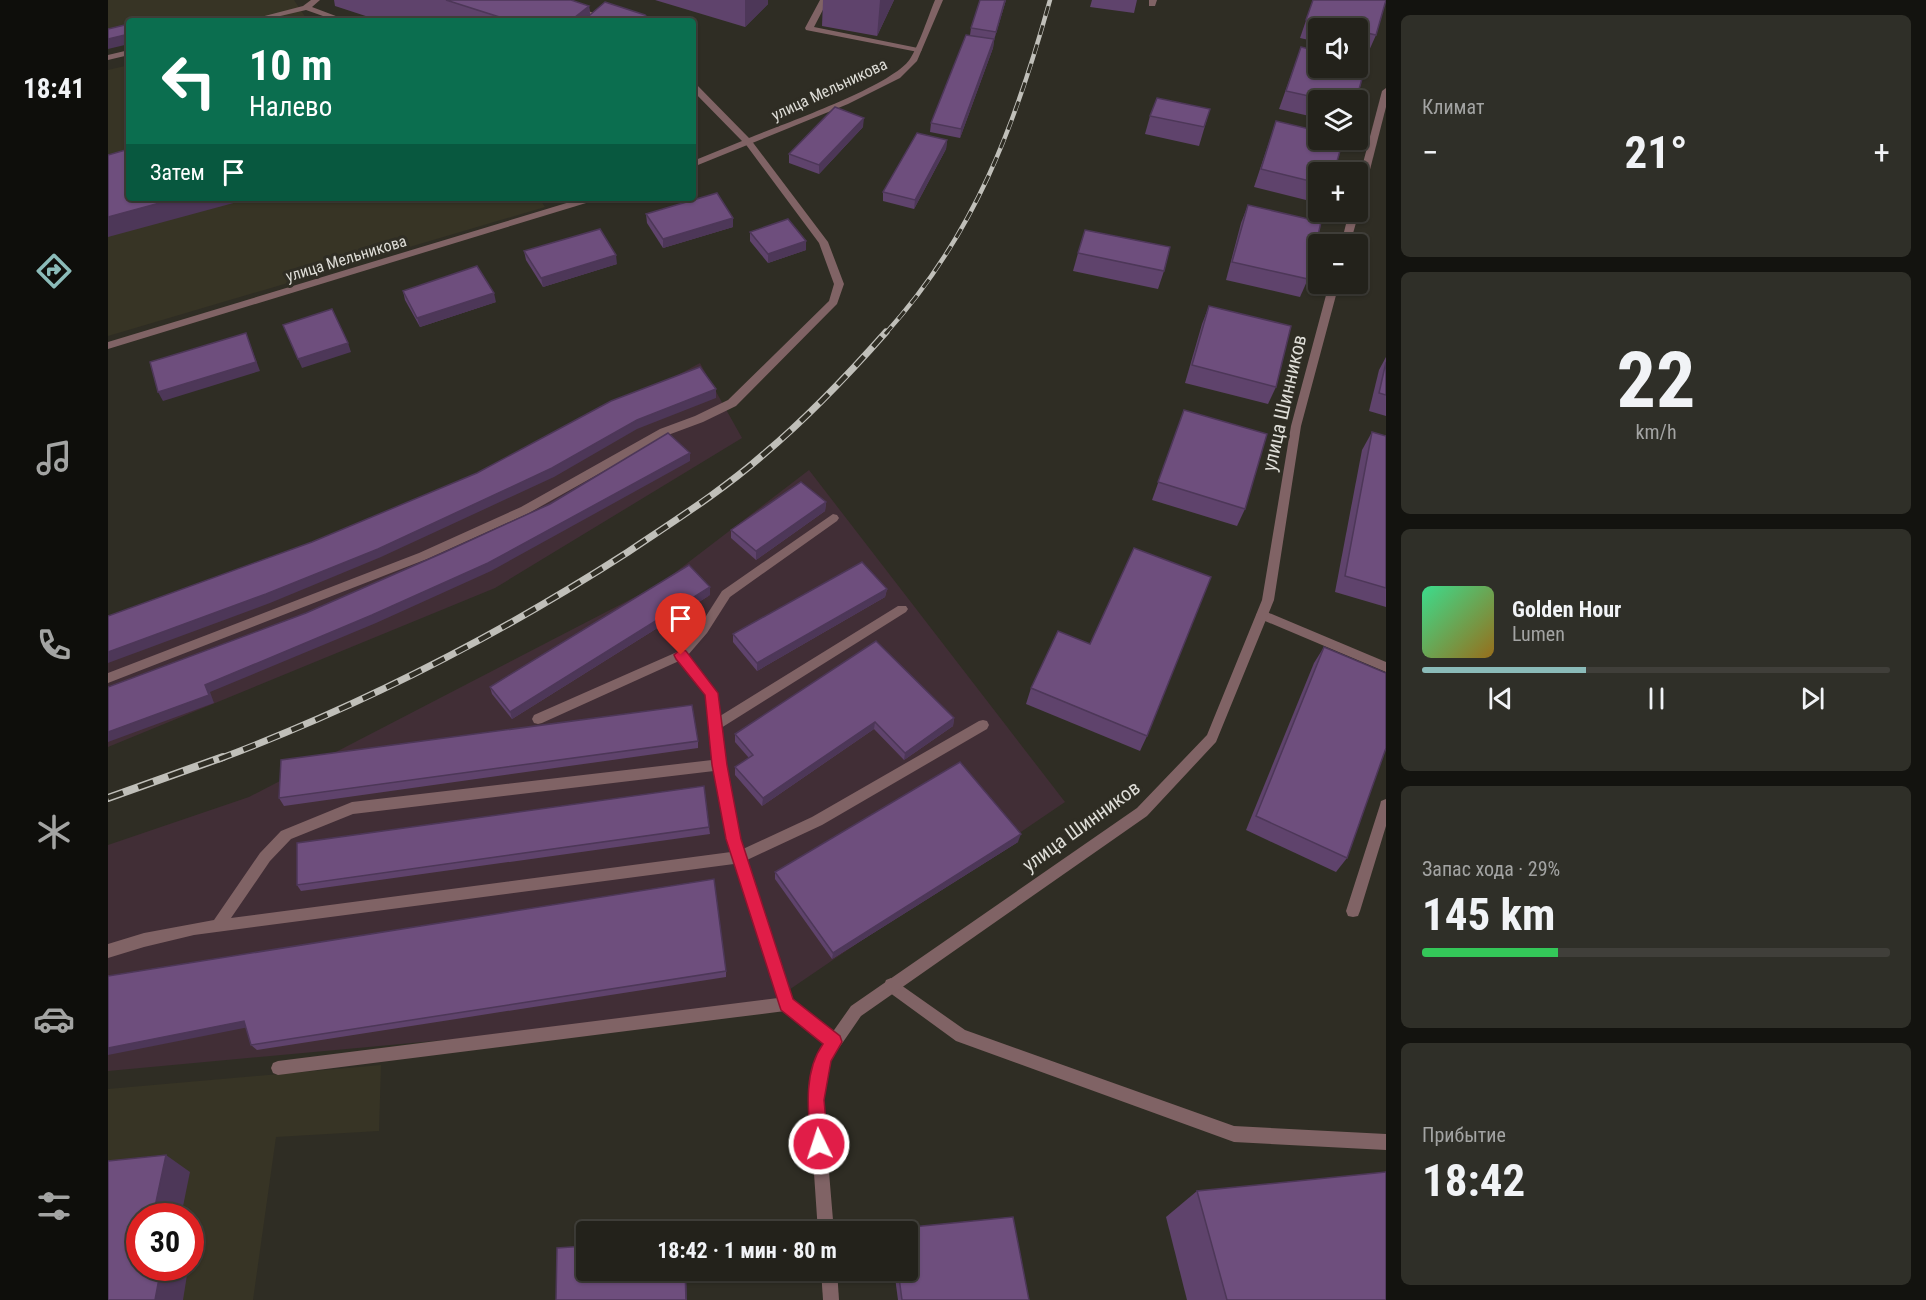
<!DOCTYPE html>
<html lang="ru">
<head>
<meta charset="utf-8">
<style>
	:root { --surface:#23221b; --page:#2f2f28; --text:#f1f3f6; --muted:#a3a4a3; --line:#403f3a; --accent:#8bbbb9 }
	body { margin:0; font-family:"Roboto Condensed",sans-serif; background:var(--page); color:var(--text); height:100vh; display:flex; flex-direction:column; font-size:22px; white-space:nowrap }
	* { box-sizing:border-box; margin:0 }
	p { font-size:20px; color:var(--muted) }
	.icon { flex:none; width:33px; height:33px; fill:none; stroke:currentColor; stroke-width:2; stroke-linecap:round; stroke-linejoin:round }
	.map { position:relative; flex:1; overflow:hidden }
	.side { display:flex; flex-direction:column; gap:15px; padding:15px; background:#13130f; width:540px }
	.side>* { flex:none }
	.guide { position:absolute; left:18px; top:18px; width:570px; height:183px; border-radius:6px; box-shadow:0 2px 4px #0004,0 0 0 2px var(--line); background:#0b6e4f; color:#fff; overflow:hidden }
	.fabs { position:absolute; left:1200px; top:18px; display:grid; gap:12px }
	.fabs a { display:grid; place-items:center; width:60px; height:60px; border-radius:6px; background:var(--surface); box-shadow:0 2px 4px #0004,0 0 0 2px var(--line); font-size:30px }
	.speed { position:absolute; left:18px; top:1203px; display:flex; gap:12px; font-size:30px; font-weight:700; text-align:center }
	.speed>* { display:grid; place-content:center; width:78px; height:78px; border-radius:50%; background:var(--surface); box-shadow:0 2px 4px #0004,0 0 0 2px var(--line); line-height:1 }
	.speed .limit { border:9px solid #d22; background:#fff; color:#111 }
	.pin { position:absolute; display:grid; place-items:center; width:51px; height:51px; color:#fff; margin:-62px -26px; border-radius:50% 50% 50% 0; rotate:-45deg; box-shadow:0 0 6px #0007 }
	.pin .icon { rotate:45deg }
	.me { position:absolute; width:66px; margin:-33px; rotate:356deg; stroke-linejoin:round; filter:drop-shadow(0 0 4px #0008) }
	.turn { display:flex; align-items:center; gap:21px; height:126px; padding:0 24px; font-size:27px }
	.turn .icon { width:78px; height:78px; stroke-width:2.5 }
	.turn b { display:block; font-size:42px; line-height:51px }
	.then { display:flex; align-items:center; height:57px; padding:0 24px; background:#0003; gap:12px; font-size:22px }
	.big { font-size:45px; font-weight:700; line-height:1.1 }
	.side .tile { flex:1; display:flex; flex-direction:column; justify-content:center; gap:9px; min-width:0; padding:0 21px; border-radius:9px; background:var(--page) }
	.side .dial { align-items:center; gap:0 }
	.dial b { font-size:78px; line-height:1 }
	.song { display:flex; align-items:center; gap:18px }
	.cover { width:72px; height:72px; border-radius:9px; background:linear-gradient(135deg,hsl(150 70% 55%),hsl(40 70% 35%)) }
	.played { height:6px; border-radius:3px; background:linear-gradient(90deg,var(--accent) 35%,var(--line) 35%) }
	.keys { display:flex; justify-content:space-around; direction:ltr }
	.heat { display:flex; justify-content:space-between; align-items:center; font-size:33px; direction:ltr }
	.charge { height:9px; border-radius:4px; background:linear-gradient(90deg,#34c759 29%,var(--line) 0) }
	.trip { position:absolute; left:468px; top:1221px; width:342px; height:60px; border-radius:6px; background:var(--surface); box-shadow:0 2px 4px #0004,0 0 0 2px var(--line); font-weight:700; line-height:60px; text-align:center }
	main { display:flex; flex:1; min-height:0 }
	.dock { display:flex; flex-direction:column; width:108px; justify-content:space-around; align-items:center; background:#0e0e0b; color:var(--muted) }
	.dock .icon { width:42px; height:42px }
	.dock .selected { color:var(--accent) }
	.dock b { font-size:27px; color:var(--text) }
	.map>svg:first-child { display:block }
	.industrial { fill:#412e36 }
	.built { fill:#373425; fill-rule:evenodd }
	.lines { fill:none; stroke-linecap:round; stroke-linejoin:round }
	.lane { fill:#806365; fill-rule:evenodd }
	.street { fill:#806365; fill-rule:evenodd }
	.rail-far2-casing { stroke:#c0bfb9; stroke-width:4.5 }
	.rail-far1-casing { stroke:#c0bfb9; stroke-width:7 }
	.rail-casing { stroke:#c0bfb9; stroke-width:8 }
	.rail-far2 { stroke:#2f2d24; stroke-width:3; stroke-dasharray:10; stroke-linecap:butt }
	.rail-far1 { stroke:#2f2d24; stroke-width:4.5; stroke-dasharray:13; stroke-linecap:butt }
	.rail { stroke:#2f2d24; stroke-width:5; stroke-dasharray:16; stroke-linecap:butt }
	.wall { fill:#5f436c }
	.shaded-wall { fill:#4d3758 }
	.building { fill:#6e4e7d; stroke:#4d3758; stroke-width:1.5 }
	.route { fill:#e11d48; stroke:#92132f; stroke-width:1.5 }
	.labels { text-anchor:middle; stroke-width:6; stroke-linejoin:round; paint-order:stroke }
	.far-street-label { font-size:16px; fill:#deddd7; stroke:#2f2d24 }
	.street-label { font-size:20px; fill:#deddd7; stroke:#2f2d24 }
</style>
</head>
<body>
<main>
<nav class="dock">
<b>18:41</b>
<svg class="icon selected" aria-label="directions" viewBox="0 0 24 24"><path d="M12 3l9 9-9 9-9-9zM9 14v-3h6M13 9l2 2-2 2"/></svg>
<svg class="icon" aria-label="music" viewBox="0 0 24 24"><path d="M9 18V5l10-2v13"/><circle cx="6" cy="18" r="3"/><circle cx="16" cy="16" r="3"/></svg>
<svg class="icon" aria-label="phone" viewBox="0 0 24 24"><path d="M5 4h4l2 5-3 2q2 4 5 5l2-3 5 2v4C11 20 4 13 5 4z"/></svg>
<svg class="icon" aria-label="climate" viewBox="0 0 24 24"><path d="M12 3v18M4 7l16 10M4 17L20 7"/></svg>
<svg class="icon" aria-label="car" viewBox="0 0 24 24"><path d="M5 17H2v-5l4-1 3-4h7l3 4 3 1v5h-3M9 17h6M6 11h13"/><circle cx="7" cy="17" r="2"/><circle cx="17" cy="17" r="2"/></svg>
<svg class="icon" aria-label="filters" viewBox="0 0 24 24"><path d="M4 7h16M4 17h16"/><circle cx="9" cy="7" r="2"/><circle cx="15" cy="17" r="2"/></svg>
</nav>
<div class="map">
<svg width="1278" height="1300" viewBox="0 0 1278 1300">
	<rect width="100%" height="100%" fill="#2f2d24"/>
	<!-- industrial -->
	<g class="industrial">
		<polygon points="592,363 634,438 387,588 0,747 0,619 371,482"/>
		<polygon points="701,470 957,802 650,1011 0,1071 0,845 141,797 552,584"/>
	</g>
	<!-- built -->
	<g class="built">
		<polygon points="0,0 186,0 200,21 21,21 21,34 0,39"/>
		<polygon points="21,65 21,198 431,198 437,207 0,336 0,70"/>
		<path d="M273,1065L271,1131L168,1137L145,1300H0V1089ZM32,1216H82V1268H32Z"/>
	</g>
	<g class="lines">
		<!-- lane -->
		<g class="lane">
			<polygon points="203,0 212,0 204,7 241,21 229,21 198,10 151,21 137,21 195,6"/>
			<polygon points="712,0 720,0 706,27 810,48 814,50 810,52 698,30 697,28"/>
			<polygon points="1041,0 1049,0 1047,6 1041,6"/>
			<polygon points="21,50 21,55 0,60 0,55"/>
			<polygon points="640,139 643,140 720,242 736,284 729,304 628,406 595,422 560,435 421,513 319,559 0,683 0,673 311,553 413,507 552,429 587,416 620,400 721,301 726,284 711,243 636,142"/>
			<path d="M725,514L729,515L731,518L729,521L622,597L599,633L580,655L607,689L612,716L790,606H798L800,609L798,612L613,728L617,765L635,849L704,817L871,721L875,720L879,721L881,725L879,729L714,825L639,860L685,1000L731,1037L733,1042L731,1047L726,1049L721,1047L677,1011L170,1075L165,1073L163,1068L165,1063L170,1061L670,998L626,864L86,935L36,947L0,958V944L36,933L106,920L152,853L173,831L244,802L604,760L597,695L571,661L434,723L430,724L426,723L424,719L426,715L569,652L591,627L614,591ZM606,771L623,852L123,918L162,861L183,839L245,814Z"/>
			<polygon points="1154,610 1278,662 1278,672 1150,618 1148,615 1150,612"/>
			<polygon points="1278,799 1278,826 1252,911 1250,916 1245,917 1240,916 1238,911 1272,805 1273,801"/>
			<polygon points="783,978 857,1030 1126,1126 1278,1134 1278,1150 1126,1142 848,1041 778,990 776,985 778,980"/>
		</g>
		<!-- street -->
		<g class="street">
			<polygon points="435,0 447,0 510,21 498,21"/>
			<path d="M827,0H835L809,61L792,78L740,104L585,167V161L634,141L585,91V83L588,84L641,138C675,124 784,86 802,59C811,45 820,17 827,0Z"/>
			<polygon points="1278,88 1278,107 1255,197 1250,200 1250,182 1274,91"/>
			<polygon points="475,198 490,198 488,200 0,349 0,342"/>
			<polygon points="1250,210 1251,212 1242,244 1233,244 1241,212"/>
			<polygon points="1221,284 1231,284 1193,426 1166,600 1108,742 1039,816 753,1016 722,1061 715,1100 726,1232 710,1232 701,1100 710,1053 743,1006 1029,808 1099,735 1154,600 1183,426"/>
			<polygon points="713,1270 729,1270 731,1300 715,1300"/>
		</g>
		<defs>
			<path id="rail-far2" d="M777,334C866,236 907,126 942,0"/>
			<path id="rail-far1" d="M111,759C255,705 391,635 520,552C566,521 614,491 656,454C700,417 740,375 778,332"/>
			<polyline id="rail" points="0,798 115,757"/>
		</defs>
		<!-- rail-far2 casing -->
		<use href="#rail-far2" class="rail-far2-casing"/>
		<!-- rail-far1 casing -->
		<use href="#rail-far1" class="rail-far1-casing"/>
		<!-- rail casing -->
		<use href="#rail" class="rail-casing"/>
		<!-- rail-far2 -->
		<use href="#rail-far2" class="rail-far2"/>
		<!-- rail-far1 -->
		<use href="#rail-far1" class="rail-far1"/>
		<!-- rail -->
		<use href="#rail" class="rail"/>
	</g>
	<!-- wall -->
	<g class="wall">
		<polygon points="226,0 463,0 481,6 482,15 542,21 273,21 227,6"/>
		<polygon points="547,0 660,0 660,4 637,27"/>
		<polygon points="715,0 786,0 769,36 714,26"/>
		<polygon points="898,0 886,40 885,48 852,138 822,132 823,123 862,35 863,28"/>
		<polygon points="984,0 1029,0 1026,13 982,7"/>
		<polygon points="1205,0 1268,35 1260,53 1250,50 1250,28 1210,28 1210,42 1192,38"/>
		<polygon points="1193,47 1248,100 1210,100 1210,118 1171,109"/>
		<polygon points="1102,109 1091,146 1037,134 1042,116"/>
		<polygon points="1168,121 1210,172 1210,203 1146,187"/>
		<polygon points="755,127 711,174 681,163 681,154"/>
		<polygon points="839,140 838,149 806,209 775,201 775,192"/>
		<polygon points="1140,205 1200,279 1192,297 1118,280 1133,223"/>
		<polygon points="538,214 625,218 625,227 555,248 539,223"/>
		<polygon points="642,232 698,241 698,250 660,263 642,241"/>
		<polygon points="416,251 509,264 435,287 418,260"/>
		<polygon points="970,253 1056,271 1050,289 965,271"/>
		<polygon points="295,291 388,302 312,327 297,300"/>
		<polygon points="1101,306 1168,387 1160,404 1077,383 1094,324"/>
		<polygon points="1278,357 1278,416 1261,411 1271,370"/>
		<polygon points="1076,410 1137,509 1129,526 1044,500"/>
		<polygon points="1264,432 1278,436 1278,607 1227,592 1254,450"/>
		<polygon points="718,502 717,511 648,560 623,538 623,530"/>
		<polygon points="779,589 777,597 649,671 625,642 625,634"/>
		<polygon points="602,595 404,719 384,694 382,687"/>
		<polygon points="768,641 846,718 845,726 796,760 766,729 654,806 627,775 627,767 641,758 627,742 627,734"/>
		<polygon points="1216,647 1239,858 1228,872 1138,830 1206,663"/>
		<polygon points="923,688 1039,736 1032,751 918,704"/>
		<polygon points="590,741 590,748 176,806 171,798"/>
		<polygon points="601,827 602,834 193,891 189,885"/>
		<polygon points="910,842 724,959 667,879 667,872"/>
		<polygon points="618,971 618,977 149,1050 143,1045 138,1027 0,976"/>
		<polygon points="1089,1191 1278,1300 1079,1300 1058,1217"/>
		<polygon points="905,1217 921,1300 790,1300 786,1270 800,1270 800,1232 783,1232 784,1229"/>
	</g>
	<!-- shaded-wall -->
	<g class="shaded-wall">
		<polygon points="637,0 660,0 660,4 637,27"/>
		<polygon points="772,0 786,0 769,36"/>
		<polygon points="897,0 898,0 886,40 885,48 852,138 853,129 886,40 888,32"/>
		<polygon points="481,6 483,21 462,21"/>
		<polygon points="21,34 21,44 0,49 0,39"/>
		<polygon points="756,118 755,127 711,174 711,165"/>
		<polygon points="839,140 838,149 806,209 807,200"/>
		<polygon points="70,198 144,198 0,237 0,217"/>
		<polygon points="625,218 625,227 555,248 555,239"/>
		<polygon points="698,241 698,250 660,263 660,254"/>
		<polygon points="508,255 509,264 435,287 433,278"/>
		<polygon points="386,293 388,302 312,327 309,318"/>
		<polygon points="138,333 152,371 55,401 50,392"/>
		<polygon points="240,343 243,352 194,368 190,359"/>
		<polygon points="608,389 608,398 529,429 446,477 273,557 162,603 0,663 0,652 529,420"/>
		<polygon points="582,453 582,461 383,571 268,623 102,692 106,703 0,742 0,732 97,685"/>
		<polygon points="718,502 717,511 648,560 648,551"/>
		<polygon points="602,587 602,595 404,719 402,712"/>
		<polygon points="779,589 777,597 649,671 649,663"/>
		<polygon points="846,718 845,726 796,760 797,753"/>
		<polygon points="767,722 766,729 654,806 655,798"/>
		<polygon points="913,834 910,842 724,959 725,953"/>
		<polygon points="136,1021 141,1027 0,1055 0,1048"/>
		<polygon points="58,1155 82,1172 73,1216 45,1216"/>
		<polygon points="42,1268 64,1268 79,1275 75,1300 47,1300"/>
		<polygon points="577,1270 578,1270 579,1300 578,1300"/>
	</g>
	<!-- building -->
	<g class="building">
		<polygon points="338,0 463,0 481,6 462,21 404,21"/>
		<polygon points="872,0 897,0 888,32 863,28"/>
		<polygon points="1205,0 1278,0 1268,35 1250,31 1250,28 1239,28 1198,20"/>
		<polygon points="497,2 537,15 542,21 475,21"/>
		<polygon points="21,24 21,34 0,39 0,29"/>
		<polygon points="858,35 886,39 853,129 823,123"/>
		<polygon points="1193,47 1210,51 1210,68 1250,68 1250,59 1259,61 1248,100 1219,100 1178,91"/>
		<polygon points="1049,98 1102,109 1096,127 1042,116"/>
		<polygon points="727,107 756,118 711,165 681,154"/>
		<polygon points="1168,121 1210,131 1210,140 1235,140 1226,172 1210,172 1210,183 1153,169"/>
		<polygon points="809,133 839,140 807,200 775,192"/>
		<polygon points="21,149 21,198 70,198 0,217 0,155"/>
		<polygon points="609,193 625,218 555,239 538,214"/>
		<polygon points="1140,205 1213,222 1200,279 1124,262"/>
		<polygon points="680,219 698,241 660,254 642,232"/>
		<polygon points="492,229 508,255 433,278 416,251"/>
		<polygon points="977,230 1062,247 1056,271 970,253"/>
		<polygon points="369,266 386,293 309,318 295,291"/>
		<polygon points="1101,306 1183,326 1168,387 1084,365"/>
		<polygon points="224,309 240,343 190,359 175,325"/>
		<polygon points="138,333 148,362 50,392 42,362"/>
		<polygon points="1278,362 1278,395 1271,393"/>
		<polygon points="592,367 608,389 529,420 444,468 270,549 158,594 0,652 0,616 204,542 369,473 503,401"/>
		<polygon points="1076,410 1159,434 1137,509 1050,482"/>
		<polygon points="1264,432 1278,436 1278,588 1237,576"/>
		<polygon points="560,433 582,453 380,563 264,615 97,685 101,695 0,732 0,687 198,613 337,552 442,504"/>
		<polygon points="693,482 718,502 648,551 623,530"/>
		<polygon points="1026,548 1103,577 1039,736 923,688 950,631 982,644"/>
		<polygon points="754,562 779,589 649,663 625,634"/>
		<polygon points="581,565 602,587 402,712 382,687"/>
		<polygon points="768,641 846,718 797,753 767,722 655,798 627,767 645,755 627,734"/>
		<polygon points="1216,647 1278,673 1278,748 1239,858 1148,816"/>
		<polygon points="584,705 590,741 171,798 173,760"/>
		<polygon points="852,762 913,834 725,953 667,872"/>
		<polygon points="596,786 601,827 189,885 189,843"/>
		<polygon points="606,879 618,971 143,1045 136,1021 0,1048 0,976"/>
		<polygon points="58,1155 45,1216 32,1216 32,1268 53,1268 47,1300 0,1300 0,1161"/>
		<polygon points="1278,1172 1278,1300 1119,1300 1089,1191"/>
		<polygon points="905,1217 921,1300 794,1300 790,1270 800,1270 800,1232 784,1232 784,1229"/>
		<polygon points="478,1246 478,1270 577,1270 578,1300 448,1300 449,1248"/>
	</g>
	<!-- route -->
	<path class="route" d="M573,649L578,651L610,693L619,765L633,839L685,999L732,1036L734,1042L723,1061L716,1100L720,1144L717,1150L711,1152L705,1150L703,1144C700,1111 695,1072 715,1044L673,1010L671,1004L618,839L604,765L597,695L568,659L566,655Z"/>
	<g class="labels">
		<!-- far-street labels -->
		<g class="far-street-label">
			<text transform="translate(721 89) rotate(-25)" y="6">улица Мельникова</text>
			<text transform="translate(238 258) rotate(-17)" y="6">улица Мельникова</text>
		</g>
		<!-- street labels -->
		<g class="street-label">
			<text transform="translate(1176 403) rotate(-77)" y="7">улица Шинников</text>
			<text transform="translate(973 826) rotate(-36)" y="7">улица Шинников</text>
		</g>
	</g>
</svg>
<div class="fabs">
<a><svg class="icon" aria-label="sound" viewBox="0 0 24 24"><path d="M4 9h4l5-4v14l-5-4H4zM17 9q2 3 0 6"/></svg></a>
<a><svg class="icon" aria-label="layers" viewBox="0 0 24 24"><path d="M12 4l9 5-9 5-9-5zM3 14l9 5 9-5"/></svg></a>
<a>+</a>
<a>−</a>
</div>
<div class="speed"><div class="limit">30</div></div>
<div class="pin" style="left:573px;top:655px;background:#d93025"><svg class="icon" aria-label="arrive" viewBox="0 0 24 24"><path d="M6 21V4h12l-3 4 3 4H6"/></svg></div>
<svg class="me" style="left:711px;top:1144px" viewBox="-20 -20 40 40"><circle r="17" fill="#e11d48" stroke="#fff" stroke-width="3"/><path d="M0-11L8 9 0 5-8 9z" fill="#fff"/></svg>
<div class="trip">18:42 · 1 мин · 80 m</div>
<div class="guide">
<div class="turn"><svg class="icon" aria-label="left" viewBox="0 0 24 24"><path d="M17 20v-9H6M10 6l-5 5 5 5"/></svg><div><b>10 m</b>Налево</div></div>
<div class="then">Затем<svg class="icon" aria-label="arrive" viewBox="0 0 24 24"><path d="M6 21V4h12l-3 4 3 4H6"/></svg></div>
</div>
</div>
<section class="side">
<div class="tile"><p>Климат</p>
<div class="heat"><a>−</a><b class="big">21°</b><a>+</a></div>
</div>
<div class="tile dial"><b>22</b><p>km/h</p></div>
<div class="tile">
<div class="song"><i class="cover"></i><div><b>Golden Hour</b><p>Lumen</p></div></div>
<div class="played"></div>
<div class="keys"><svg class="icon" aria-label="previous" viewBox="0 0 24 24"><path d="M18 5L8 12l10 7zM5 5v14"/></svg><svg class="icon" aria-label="pause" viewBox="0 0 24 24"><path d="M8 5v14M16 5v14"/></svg><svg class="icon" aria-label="next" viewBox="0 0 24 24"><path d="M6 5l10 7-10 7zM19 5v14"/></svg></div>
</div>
<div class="tile"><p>Запас хода · 29%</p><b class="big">145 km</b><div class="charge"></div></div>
<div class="tile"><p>Прибытие</p><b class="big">18:42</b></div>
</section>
</main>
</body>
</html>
